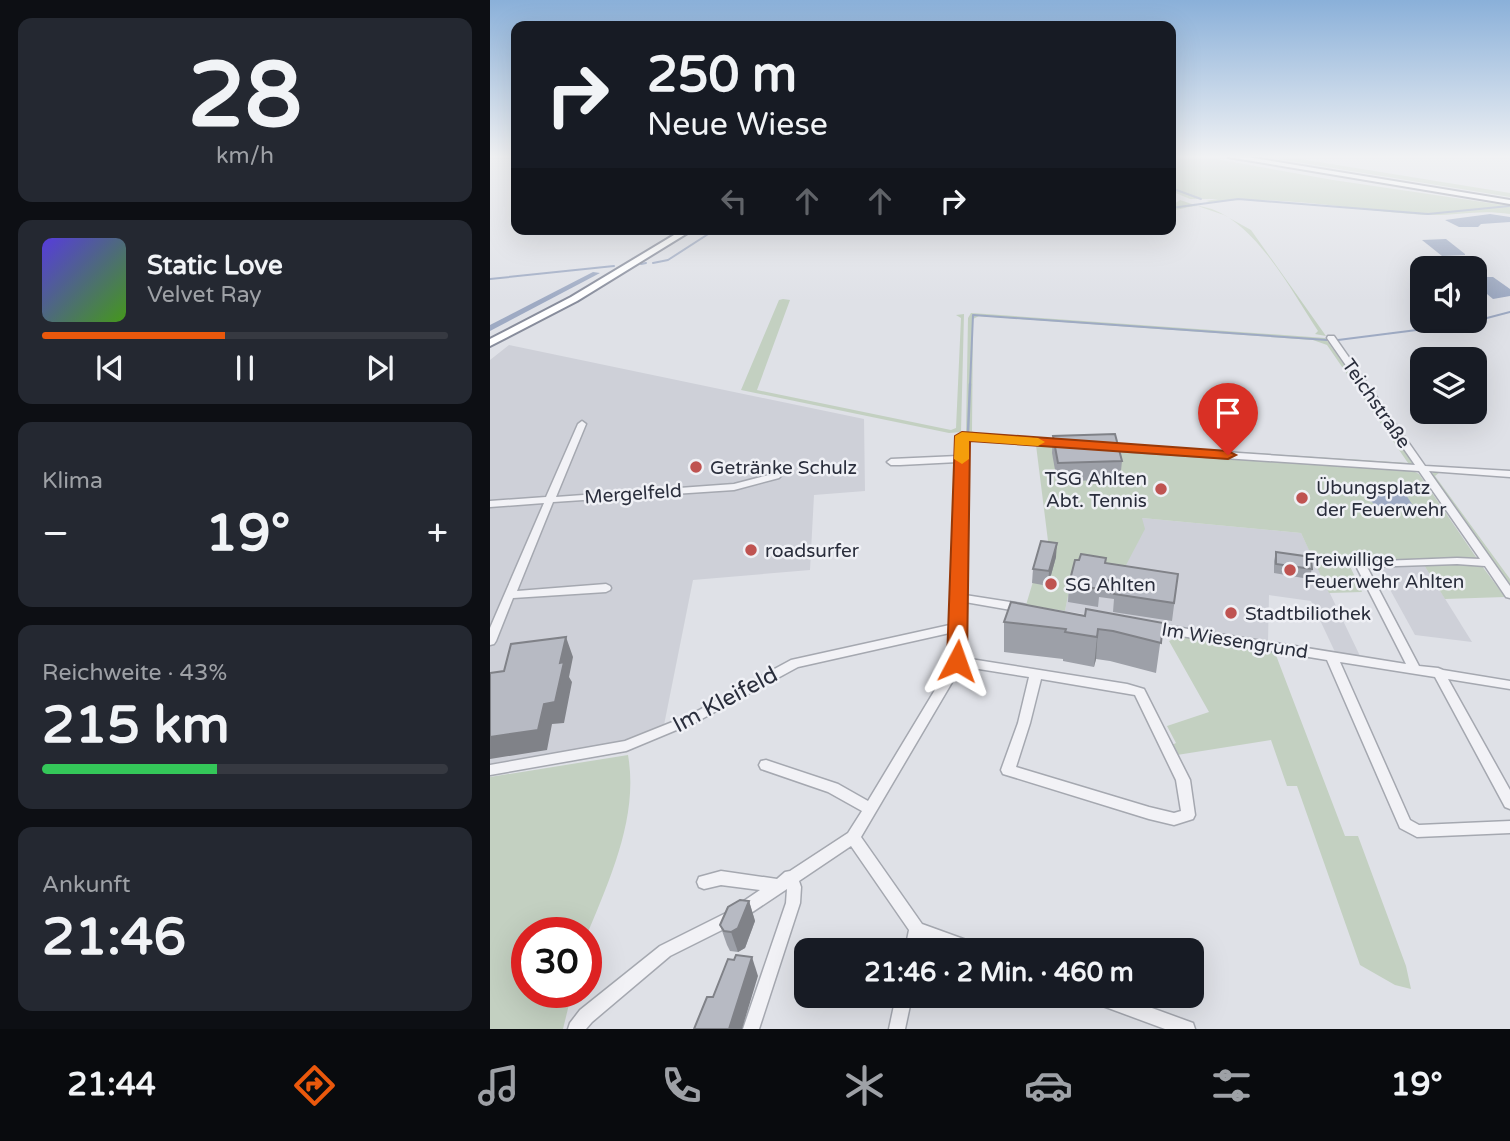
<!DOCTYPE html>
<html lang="de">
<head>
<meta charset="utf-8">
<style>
	:root { --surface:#171b24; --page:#242831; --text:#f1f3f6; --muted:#9ea1a6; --line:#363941; --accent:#ea580c }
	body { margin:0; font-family:"Varela Round",sans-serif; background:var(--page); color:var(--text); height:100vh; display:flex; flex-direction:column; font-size:26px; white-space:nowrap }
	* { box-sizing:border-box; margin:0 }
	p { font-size:23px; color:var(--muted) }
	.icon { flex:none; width:38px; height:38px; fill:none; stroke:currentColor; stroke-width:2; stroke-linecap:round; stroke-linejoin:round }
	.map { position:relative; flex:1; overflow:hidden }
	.drawer { display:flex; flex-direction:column; gap:18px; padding:18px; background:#0d0f14; width:490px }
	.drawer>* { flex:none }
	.guide { position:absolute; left:21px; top:21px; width:665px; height:214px; border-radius:14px; box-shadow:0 7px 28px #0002; background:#171b24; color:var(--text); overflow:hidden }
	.controls { position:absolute; left:920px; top:256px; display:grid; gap:14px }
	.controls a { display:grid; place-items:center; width:77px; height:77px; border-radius:14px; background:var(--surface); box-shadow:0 7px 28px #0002; font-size:35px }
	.speed { position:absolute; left:21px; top:917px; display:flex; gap:14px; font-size:35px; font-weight:700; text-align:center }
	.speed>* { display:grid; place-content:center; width:91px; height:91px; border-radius:50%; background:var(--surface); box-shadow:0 7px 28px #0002; line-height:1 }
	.speed .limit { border:10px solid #d22; background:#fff; color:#111 }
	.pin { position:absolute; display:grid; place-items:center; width:60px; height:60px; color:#fff; margin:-72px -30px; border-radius:50% 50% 50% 0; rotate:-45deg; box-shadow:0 0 7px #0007 }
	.pin .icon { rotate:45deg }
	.me { position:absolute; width:77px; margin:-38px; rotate:4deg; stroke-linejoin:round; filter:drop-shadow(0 0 5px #0008) }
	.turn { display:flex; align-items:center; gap:24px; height:147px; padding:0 21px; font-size:32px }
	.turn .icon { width:91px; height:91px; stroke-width:2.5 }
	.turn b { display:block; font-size:49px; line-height:60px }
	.lanes { display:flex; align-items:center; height:66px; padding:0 21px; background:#0003; justify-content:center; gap:35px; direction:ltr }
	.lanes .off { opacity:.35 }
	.big { font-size:52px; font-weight:700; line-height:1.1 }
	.drawer .widget { flex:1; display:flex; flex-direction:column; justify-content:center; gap:10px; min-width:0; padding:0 24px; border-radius:14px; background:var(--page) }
	.drawer .dial { align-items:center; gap:0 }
	.dial b { font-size:91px; line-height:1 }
	.song { display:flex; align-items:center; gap:21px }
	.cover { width:84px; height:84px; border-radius:10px; background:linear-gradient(135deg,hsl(250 70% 55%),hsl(100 70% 35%)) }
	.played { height:7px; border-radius:4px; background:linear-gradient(90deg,var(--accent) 45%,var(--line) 45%) }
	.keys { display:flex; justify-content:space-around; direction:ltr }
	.heat { display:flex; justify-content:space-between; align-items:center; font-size:38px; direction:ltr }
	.charge { height:10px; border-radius:5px; background:linear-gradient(90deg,#34c759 43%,var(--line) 0) }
	.trip { position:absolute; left:304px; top:938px; width:410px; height:70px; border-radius:14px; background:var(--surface); box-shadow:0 7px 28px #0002; font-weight:700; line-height:70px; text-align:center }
	.tabs { display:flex; height:112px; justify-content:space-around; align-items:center; background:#090b0e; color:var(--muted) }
	.tabs .icon { width:49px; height:49px }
	.tabs .active { color:var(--accent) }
	.tabs b { font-size:32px; color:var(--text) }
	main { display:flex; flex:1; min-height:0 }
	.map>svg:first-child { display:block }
	.built { fill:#ced0d8 }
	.green { fill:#c3d0c1; fill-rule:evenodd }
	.water { fill:#9eaac3 }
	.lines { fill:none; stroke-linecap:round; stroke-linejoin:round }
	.stream-far1 { stroke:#9eaac3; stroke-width:2 }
	.stream { stroke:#9eaac3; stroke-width:2.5 }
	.minor-casing { stroke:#a5a8b0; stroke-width:3 }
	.highway-casing { stroke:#888d9c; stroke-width:4 }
	.minor { fill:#f2f2f6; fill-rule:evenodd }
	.highway { fill:#fff; fill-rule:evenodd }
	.wall { fill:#9da0a8 }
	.shaded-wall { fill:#808288 }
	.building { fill:#b7bac3; stroke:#808288; stroke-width:2 }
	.route { fill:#ea580c; stroke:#983908; stroke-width:2 }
	.slow { fill:#f59e0b }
	.poi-dot { fill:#bf5351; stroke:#eff0f5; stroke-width:2.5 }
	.labels { text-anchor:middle; stroke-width:5; stroke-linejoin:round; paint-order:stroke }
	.street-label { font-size:19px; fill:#2a2e3c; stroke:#eff0f5 }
	.poi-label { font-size:19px; fill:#2a2e3c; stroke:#eff0f5; text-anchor:start }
	.near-street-label { font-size:23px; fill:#2a2e3c; stroke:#eff0f5 }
</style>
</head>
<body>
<main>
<section class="drawer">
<div class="widget dial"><b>28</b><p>km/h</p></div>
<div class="widget">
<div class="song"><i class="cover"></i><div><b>Static Love</b><p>Velvet Ray</p></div></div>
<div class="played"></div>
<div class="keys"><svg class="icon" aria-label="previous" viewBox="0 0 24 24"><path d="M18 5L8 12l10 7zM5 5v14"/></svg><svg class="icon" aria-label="pause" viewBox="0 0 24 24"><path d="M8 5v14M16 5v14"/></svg><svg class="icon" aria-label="next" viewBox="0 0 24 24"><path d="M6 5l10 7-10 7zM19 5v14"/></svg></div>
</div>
<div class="widget"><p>Klima</p>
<div class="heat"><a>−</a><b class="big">19°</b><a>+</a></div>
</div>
<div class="widget"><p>Reichweite · 43%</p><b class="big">215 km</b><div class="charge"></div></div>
<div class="widget"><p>Ankunft</p><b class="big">21:46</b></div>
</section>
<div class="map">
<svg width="1020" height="1029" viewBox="0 0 1020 1029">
	<rect width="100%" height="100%" fill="#dfe1e7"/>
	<!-- built -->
	<g class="built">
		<polygon points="19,345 374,419 375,491 324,495 320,570 203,580 174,725 132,743 0,764 0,360"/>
		<polygon points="652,518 811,533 870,656 845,652 821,601 779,595 778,642 575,611 585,560"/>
		<polygon points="934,565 982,642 925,635 887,566"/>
	</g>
	<!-- green -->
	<g class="green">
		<path d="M681,157H715L843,180L1020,206V214C988,209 966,216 935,215C865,211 789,194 720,202L716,201L728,199H700L681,191Z"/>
		<polygon points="775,157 798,157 1020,193 1020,197"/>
		<path d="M690,200L734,215L761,230L836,336L825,334L828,331C802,292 760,210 707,206C699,206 689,210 681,211V206Z"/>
		<polygon points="293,299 300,300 267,390 461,430 466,428 471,318 466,315 474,314 471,432 459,433 251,390 289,300"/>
		<path d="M481,313L835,338L925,463L919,465L482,435L476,432L478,318ZM489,316L823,340L837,345L918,463L489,435L482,431L483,319Z"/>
		<path d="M546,445L921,470L929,474L988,560L858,562L872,592L839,593L811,533L652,518L655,529L635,567L585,560L575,611L536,605L551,555L559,549ZM881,491L914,492L923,507L886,506L877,493Z"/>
		<polygon points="944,470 1020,475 1020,477 950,472 945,476 1020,579 1020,586 947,483 942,474"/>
		<polygon points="968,564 992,566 1015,597 955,599 934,565"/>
		<polygon points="691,635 784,650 855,836 868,836 916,966 921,989 905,985 870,965 807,786 797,786 781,740 687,755 682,745 686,743 677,726 719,712 679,641"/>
		<path d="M138,755C149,817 119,881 96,937V933H37V992H82L73,1029H0V777Z"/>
	</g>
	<!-- water -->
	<g class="water">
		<polygon points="1000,214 1020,217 1020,222 991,224 988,227 969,227 955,220"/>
		<polygon points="956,239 975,254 975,255 952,256 932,240"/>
		<polygon points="103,272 110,273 0,331 0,325"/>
		<polygon points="985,277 1003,277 1020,289 1020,296 1003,299 985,284"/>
		<polygon points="881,491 914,492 924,507 886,506 877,497"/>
	</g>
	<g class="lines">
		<!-- stream-far1 -->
		<g class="stream-far1">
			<polyline points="681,188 711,199"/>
			<polyline points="681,208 748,199 938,214 1019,206"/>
			<polyline points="163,263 178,260 226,229"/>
			<polyline points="151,264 156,263"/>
			<polyline points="0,279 124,266"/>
			<polyline points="848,340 974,324 1020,312"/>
			<polyline points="480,386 483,315 837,340"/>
		</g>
		<!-- stream -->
		<polyline class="stream" points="478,433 480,384"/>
		<defs>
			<g id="minor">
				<polygon points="838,336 844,336 935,466 1020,471 1020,477 939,471 1020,586 1020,598 1016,597 995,566 967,564 877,567 929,666 948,668 953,670 1020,681 1020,689 958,679 1020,790 1020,809 1015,807 945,677 850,662 920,820 929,825 1020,821 1020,833 927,837 910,828 837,660 661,631 657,630 655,627 657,624 661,623 916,664 865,564 866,562 967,558 990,559 929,471 615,450 611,447 615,444 925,465 837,338"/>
				<polygon points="92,421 96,424 66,497 244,484 286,473 291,476 289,478 244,490 63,502 27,591 116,584 120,586 121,588 120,590 116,592 23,598 6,641 4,644 0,645 0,628 54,503 0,507 0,501 56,497 88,424"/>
				<path d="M473,433L576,441L580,444L576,447L477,439L475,595L532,604L536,605L537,608L536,611L532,612L475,602L474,658L637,684L654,689L700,780L705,815L703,819L684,825L659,819L513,774L511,770L528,723L539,677L470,666L464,679L371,837L432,924L490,945L493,950H465L433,938L431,950H415L419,930L361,846L309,881L311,887L310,903L269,1029H253L296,903L297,889L246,923L180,956L102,1022L96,1029H78L80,1023L90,1010L170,946L236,913L270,890L231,885L214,889L209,887L207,882L209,877L231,871L287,879L295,872L300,871L358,833L372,811L338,792L271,769L269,765L271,761L276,760L348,784L378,801L454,675L463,655L464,632L308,667L208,721L136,751L0,775V765L135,741L200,715L301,660L464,624L468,462L410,465H401L397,462L401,459L468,456L469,436ZM551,679L645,695L686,780L691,811L684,813L659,807L526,767L540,723Z"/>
				<polygon points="406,996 422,996 415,1029 399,1029"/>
				<polygon points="600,996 629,996 703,1023 705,1029 675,1029 602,1002"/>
			</g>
			<g id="highway">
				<polygon points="738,157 757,157 1020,200 1020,204"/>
				<polygon points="194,229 204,229 87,301 0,346 0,339 81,297"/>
			</g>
		</defs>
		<!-- minor casing -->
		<use href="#minor" class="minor-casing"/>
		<!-- highway casing -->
		<use href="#highway" class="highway-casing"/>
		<!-- minor -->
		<use href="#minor" class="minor"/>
		<!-- highway -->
		<use href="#highway" class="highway"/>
	</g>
	<!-- wall -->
	<g class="wall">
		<polygon points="563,436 632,461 630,480 567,481 562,453"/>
		<polygon points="786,552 822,569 819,579 784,573 784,561"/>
		<polygon points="566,557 558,586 542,583 543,569"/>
		<polygon points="616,563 688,574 682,621 623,612 624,599 609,597 608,607 578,602 579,584"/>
		<polygon points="595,616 673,623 666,673 620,661 606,659 604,667 573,661 573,659 514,652 514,622"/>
		<polygon points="259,901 265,921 255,948 248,952 240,951 237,945 230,925"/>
	</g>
	<!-- shaded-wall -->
	<g class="shaded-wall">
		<polygon points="567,543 566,557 558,586 559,571"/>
		<polygon points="608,629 606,659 604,667 607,637"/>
		<polygon points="76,637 83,657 79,677 82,682 74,723 62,724 57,750 0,759 0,737 54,704 70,663"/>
		<polygon points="259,901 265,921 255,948 248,952 241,932"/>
		<polygon points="262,957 268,976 252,1029 239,1029"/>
	</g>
	<!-- building -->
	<g class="building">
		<polygon points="625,434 632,461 568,463 563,436"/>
		<polygon points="551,541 567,543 559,571 543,569"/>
		<polygon points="786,552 821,557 822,569 786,564"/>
		<polygon points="591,554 616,558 615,563 688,574 684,603 624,594 627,581 611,579 609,589 579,584 585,560 589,560"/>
		<polygon points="521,602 595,616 596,609 673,623 671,643 623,631 608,629 607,637 575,632 576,629 514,622"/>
		<polygon points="76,637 70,663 74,662 65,702 54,704 48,730 0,737 0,673 14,671 21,644"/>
		<polygon points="250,900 259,901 248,928 241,932 234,931 230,925 238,907"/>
		<polygon points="246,955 262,957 239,1029 204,1029 217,997 223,997 238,959 244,960"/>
	</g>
	<!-- sky -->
	<linearGradient id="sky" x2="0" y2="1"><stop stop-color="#8ab0d9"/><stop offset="0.52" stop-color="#f1f2f4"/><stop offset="1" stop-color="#f1f2f4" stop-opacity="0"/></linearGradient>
	<rect width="1020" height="301" fill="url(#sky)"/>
	<!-- route -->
	<polygon class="route" points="472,432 738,451 746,455 738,459 480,441 477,661 474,666 460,666 457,661 465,436"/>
	<!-- slow -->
	<polygon class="slow" points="472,432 548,438 555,442 548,446 479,441 479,459 472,464 464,459 465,436"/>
	<!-- markers -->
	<g class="poi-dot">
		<circle cx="206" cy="467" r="7"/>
		<circle cx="671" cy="489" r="7"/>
		<circle cx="812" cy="498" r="7"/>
		<circle cx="261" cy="550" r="7"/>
		<circle cx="800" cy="570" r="7"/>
		<circle cx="561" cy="584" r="7"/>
		<circle cx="741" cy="613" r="7"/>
	</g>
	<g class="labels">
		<!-- street labels -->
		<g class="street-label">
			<text transform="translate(887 403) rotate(55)" y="7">Teichstraße</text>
			<text transform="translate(143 493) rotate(-4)" y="7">Mergelfeld</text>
			<text transform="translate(745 640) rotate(9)" y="7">Im Wiesengrund</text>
		</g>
		<!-- poi labels -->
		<g class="poi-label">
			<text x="220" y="474">Getränke Schulz</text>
			<text x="657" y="485" text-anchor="end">TSG Ahlten<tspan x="657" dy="22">Abt. Tennis</tspan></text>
			<text x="826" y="494">Übungsplatz<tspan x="826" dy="22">der Feuerwehr</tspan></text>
			<text x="275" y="557">roadsurfer</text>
			<text x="814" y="566">Freiwillige<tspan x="814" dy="22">Feuerwehr Ahlten</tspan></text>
			<text x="575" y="591">SG Ahlten</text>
			<text x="755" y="620">Stadtbiliothek</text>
		</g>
		<!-- near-street labels -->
		<g class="near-street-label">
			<text transform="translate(235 699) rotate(-28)" y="8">Im Kleifeld</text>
		</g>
	</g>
</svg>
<div class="controls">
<a><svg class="icon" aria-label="sound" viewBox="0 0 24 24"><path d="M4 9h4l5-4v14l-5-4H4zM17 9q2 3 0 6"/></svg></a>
<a><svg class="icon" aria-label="layers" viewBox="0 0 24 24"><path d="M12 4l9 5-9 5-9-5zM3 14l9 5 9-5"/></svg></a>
</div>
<div class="speed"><div class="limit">30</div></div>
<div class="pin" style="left:738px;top:455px;background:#d93025"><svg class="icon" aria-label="arrive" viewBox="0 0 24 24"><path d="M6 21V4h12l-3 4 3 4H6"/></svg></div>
<svg class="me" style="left:467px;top:661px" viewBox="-20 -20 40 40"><path d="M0-17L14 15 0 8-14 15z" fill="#ea580c" stroke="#fff" stroke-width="4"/></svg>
<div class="trip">21:46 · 2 Min. · 460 m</div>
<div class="guide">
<div class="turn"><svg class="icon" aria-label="right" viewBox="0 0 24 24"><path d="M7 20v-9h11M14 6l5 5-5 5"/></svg><div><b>250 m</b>Neue Wiese</div></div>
<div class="lanes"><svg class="icon off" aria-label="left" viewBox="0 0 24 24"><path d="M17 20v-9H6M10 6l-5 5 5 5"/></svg><svg class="icon off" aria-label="ahead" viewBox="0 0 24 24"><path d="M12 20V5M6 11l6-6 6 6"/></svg><svg class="icon off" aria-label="ahead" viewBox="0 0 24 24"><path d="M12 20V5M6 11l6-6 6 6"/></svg><svg class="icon" aria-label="right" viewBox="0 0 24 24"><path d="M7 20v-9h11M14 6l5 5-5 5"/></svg></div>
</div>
</div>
</main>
<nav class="tabs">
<b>21:44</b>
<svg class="icon active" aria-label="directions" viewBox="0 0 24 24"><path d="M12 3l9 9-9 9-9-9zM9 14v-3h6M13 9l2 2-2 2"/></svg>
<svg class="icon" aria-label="music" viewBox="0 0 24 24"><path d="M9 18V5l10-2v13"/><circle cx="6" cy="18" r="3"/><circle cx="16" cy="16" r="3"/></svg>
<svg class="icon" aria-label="phone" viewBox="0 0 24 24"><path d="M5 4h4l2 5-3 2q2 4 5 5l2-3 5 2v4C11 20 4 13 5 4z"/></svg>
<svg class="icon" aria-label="climate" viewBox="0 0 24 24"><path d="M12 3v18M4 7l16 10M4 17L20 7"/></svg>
<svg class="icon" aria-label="car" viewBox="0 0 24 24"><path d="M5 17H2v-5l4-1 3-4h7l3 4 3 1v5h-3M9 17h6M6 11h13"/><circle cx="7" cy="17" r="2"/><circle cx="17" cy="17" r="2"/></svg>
<svg class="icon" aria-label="filters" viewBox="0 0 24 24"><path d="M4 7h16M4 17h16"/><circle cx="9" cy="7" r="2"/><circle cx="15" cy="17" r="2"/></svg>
<b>19°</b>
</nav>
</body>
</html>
